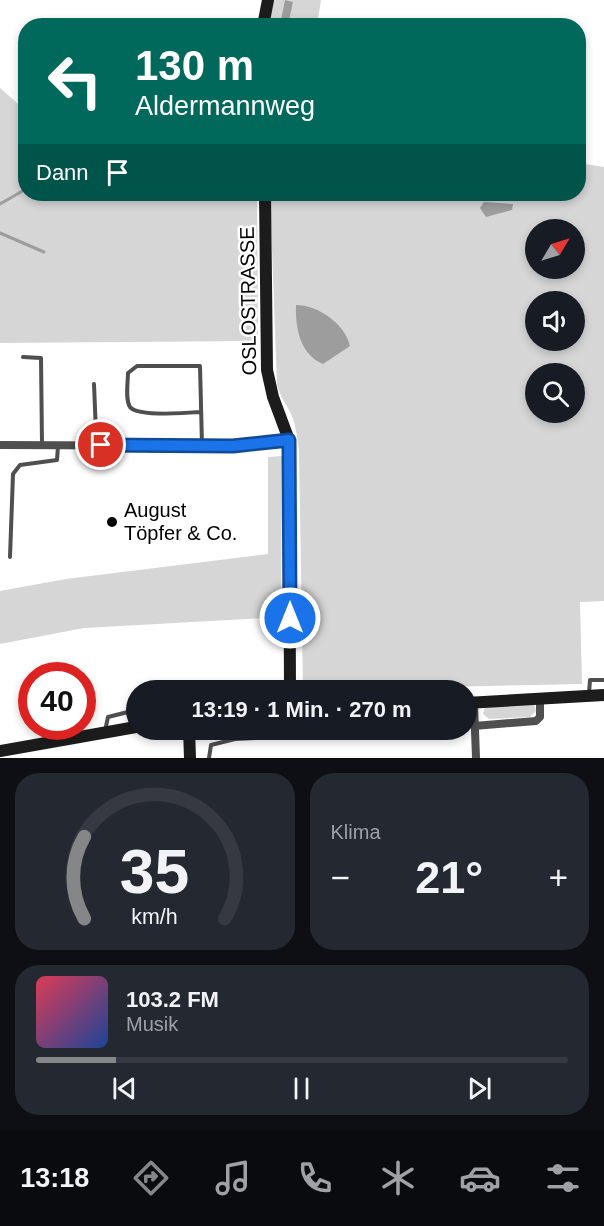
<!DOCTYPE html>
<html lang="de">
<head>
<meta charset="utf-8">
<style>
	:root { --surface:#171b24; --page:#242831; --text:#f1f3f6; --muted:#9ea1a6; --line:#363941; --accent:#858687 }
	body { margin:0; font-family:Arial,sans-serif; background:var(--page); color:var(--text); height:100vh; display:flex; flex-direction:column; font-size:22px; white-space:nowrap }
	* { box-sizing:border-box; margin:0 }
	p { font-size:20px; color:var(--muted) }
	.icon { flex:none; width:33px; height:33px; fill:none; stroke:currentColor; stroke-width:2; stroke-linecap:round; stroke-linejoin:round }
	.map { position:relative; height:758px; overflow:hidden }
	.sheet { display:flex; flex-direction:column; gap:15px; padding:15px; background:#0d0f14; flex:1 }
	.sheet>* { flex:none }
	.banner { position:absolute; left:18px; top:18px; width:568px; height:183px; border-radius:24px; box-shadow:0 3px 9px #0003; background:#00695c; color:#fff; overflow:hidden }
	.needle { width:39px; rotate:52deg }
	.controls { position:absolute; left:525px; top:219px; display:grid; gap:12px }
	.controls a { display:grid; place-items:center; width:60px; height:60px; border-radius:50%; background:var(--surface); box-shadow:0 3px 9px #0003; font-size:30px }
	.speed { position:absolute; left:18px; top:662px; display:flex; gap:12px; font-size:30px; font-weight:700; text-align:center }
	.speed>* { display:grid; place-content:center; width:78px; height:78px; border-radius:50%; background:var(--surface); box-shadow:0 3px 9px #0003; line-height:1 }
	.speed .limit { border:9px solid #d22; background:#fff; color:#111 }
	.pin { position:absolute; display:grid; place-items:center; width:51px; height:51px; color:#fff; margin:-26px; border:3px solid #fff; border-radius:50%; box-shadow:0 2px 6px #0007 }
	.me { position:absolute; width:66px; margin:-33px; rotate:0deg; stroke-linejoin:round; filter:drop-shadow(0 0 4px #0008) }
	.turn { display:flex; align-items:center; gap:21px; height:126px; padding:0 18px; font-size:27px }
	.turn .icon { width:78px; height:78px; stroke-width:2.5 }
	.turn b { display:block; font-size:42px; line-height:51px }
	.then { display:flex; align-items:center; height:57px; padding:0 18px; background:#0003; gap:12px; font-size:22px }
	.big { font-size:45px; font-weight:800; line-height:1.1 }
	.sheet .tile { flex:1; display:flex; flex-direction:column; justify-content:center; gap:9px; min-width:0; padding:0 21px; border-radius:24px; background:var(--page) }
	.sheet .dial { align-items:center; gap:0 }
	.dial svg { height:156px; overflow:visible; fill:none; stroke:var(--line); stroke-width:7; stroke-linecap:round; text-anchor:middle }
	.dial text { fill:var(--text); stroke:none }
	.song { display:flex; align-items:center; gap:18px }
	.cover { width:72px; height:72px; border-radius:9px; background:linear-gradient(135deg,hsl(350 70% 55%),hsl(220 70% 35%)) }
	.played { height:6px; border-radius:3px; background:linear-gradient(90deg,var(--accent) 15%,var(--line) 15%) }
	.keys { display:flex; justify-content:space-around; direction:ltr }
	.heat { display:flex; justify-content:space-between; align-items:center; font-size:33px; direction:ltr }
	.sheet .tiles { flex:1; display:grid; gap:15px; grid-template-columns:1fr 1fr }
	.tile:last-child { grid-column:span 2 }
	.trip { position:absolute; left:126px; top:680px; width:351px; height:60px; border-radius:30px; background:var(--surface); box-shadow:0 3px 9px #0003; font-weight:800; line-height:60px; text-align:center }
	.tabs { display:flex; height:96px; justify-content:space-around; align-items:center; background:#090b0e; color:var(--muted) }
	.tabs .icon { width:42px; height:42px }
	.tabs .current { color:var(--accent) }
	.tabs b { font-size:27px; color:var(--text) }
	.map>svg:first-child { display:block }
	.green { fill:#d6d6d6; fill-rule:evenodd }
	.water { fill:#9d9d9d }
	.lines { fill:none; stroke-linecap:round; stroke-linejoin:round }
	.stream { stroke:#9d9d9d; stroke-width:3 }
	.lane { stroke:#4f4f4f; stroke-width:4 }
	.street { stroke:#4f4f4f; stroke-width:8 }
	.secondary { stroke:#1c1c1c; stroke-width:12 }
	.route-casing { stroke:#114b97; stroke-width:15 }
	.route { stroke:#1a73e8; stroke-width:10 }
	.poi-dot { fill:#000; stroke:#fff; stroke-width:2 }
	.labels { text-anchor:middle; stroke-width:5; stroke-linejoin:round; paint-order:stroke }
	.street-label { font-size:20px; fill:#000; stroke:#fff }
	.poi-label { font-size:20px; fill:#000; stroke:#fff; text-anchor:start }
</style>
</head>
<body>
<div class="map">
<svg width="604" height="758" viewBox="0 0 604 758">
	<rect width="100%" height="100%" fill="#fff"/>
	<!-- green -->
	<g class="green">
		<polygon points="273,0 321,0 317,25 269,26"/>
		<polygon points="0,88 25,110 26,194 257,194 258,341 0,343"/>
		<path d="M579,163L604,167V601L580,602L582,684L303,690L299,450C297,438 296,423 290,412C285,402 280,396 277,385L270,194H579ZM536,230H574V268H536ZM536,302H574V340H536ZM536,374H574V412H536Z"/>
		<polygon points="282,456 281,617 84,628 0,644 0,591 66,579 268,554 268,457"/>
		<polygon points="534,704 536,711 530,717 489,719 483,714 485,707"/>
	</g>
	<!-- water -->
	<g class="water">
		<polygon points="285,0 293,2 288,25 280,25"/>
		<polygon points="484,202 513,204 512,210 486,217 480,208"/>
		<path d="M296,305C318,305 345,324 350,346L323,364C300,355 295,327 296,305Z"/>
	</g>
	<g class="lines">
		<!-- stream -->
		<g class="stream">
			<polyline points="0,204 26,189"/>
			<polyline points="0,233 44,252"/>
		</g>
		<!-- lane -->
		<g class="lane">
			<polyline points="23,357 41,358 42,444"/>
			<path d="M201,412C187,413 137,417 130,407C125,399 128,382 128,373L137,366H200L202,445"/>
			<polyline points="93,444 96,433 94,384"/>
			<polyline points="10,557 13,474 20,465 57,460 58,446"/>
			<polyline points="589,693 590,680 604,680"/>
			<polyline points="105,731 108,717 136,710"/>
			<polyline points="209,758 211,745 235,739 339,734"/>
		</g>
		<!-- street -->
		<g class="street">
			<polyline points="0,445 233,446 289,440"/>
			<polyline points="474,703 476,758"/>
			<polyline points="474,726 536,721 540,717 540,699"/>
		</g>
		<!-- secondary -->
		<g class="secondary">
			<polyline points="263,26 268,0"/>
			<polyline points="265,194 267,370 273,397 289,440 290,690"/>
			<polyline points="466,703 604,695"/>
			<polyline points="189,729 190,758"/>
			<polyline points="0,751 136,727"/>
		</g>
	</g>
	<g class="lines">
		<defs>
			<polyline id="route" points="101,445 233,446 289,440 290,618"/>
		</defs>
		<!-- route casing -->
		<use href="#route" class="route-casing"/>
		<!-- route -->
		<use href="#route" class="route"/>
	</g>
	<!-- markers -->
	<circle class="poi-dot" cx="112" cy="522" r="6"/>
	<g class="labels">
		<!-- street labels -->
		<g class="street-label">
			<text transform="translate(248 301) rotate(-91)" y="7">OSLOSTRASSE</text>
		</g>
		<!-- poi labels -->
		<g class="poi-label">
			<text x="124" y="517">August<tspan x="124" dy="23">Töpfer &amp; Co.</tspan></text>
		</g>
	</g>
</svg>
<div class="controls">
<a><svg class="needle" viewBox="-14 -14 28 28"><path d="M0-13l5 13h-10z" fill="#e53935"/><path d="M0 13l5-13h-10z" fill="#9ea1a6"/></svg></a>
<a><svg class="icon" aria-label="sound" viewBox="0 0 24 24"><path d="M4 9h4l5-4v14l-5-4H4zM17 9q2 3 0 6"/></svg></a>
<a><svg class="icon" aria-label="search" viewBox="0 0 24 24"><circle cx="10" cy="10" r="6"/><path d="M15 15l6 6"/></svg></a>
</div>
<div class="speed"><div class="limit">40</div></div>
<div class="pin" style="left:101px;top:445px;background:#d93025"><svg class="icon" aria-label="arrive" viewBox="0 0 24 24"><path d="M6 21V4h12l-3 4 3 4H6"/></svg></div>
<svg class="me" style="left:290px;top:618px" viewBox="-20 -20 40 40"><circle r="17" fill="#1a73e8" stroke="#fff" stroke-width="3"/><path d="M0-11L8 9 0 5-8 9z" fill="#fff"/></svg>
<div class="trip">13:19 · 1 Min. · 270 m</div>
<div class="banner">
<div class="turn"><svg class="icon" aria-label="left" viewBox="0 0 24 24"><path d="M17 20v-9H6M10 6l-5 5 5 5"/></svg><div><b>130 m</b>Aldermannweg</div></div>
<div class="then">Dann<svg class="icon" aria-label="arrive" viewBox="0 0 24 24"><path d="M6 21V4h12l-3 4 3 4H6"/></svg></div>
</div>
</div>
<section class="sheet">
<div class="tiles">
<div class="tile dial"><svg viewBox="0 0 100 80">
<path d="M14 69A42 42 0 1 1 86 69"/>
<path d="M14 69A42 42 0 0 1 14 27" stroke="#858687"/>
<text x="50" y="56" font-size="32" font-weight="700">35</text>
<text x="50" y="72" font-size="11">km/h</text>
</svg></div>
<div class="tile"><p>Klima</p>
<div class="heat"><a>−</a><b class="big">21°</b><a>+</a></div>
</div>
<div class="tile">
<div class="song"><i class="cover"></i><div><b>103.2 FM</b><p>Musik</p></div></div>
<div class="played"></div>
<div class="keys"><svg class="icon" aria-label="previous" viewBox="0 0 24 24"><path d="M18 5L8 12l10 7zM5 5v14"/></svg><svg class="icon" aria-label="pause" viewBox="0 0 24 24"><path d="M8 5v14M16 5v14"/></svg><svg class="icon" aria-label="next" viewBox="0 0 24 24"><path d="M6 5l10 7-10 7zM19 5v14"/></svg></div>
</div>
</div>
</section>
<nav class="tabs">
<b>13:18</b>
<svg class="icon current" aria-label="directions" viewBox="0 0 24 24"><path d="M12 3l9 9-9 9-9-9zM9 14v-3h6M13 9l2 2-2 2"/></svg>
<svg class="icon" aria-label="music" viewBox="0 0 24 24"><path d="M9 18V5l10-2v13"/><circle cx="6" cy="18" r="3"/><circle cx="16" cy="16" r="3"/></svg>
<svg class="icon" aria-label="phone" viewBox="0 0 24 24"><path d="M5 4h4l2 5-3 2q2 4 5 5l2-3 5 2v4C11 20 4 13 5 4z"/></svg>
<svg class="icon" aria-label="climate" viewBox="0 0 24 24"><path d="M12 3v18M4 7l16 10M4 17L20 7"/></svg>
<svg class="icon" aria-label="car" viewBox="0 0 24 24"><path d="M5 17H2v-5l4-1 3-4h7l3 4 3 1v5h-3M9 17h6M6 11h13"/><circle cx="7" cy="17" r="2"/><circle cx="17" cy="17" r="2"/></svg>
<svg class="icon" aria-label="filters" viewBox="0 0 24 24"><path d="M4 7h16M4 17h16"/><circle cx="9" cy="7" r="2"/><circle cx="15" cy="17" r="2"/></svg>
</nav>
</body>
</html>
